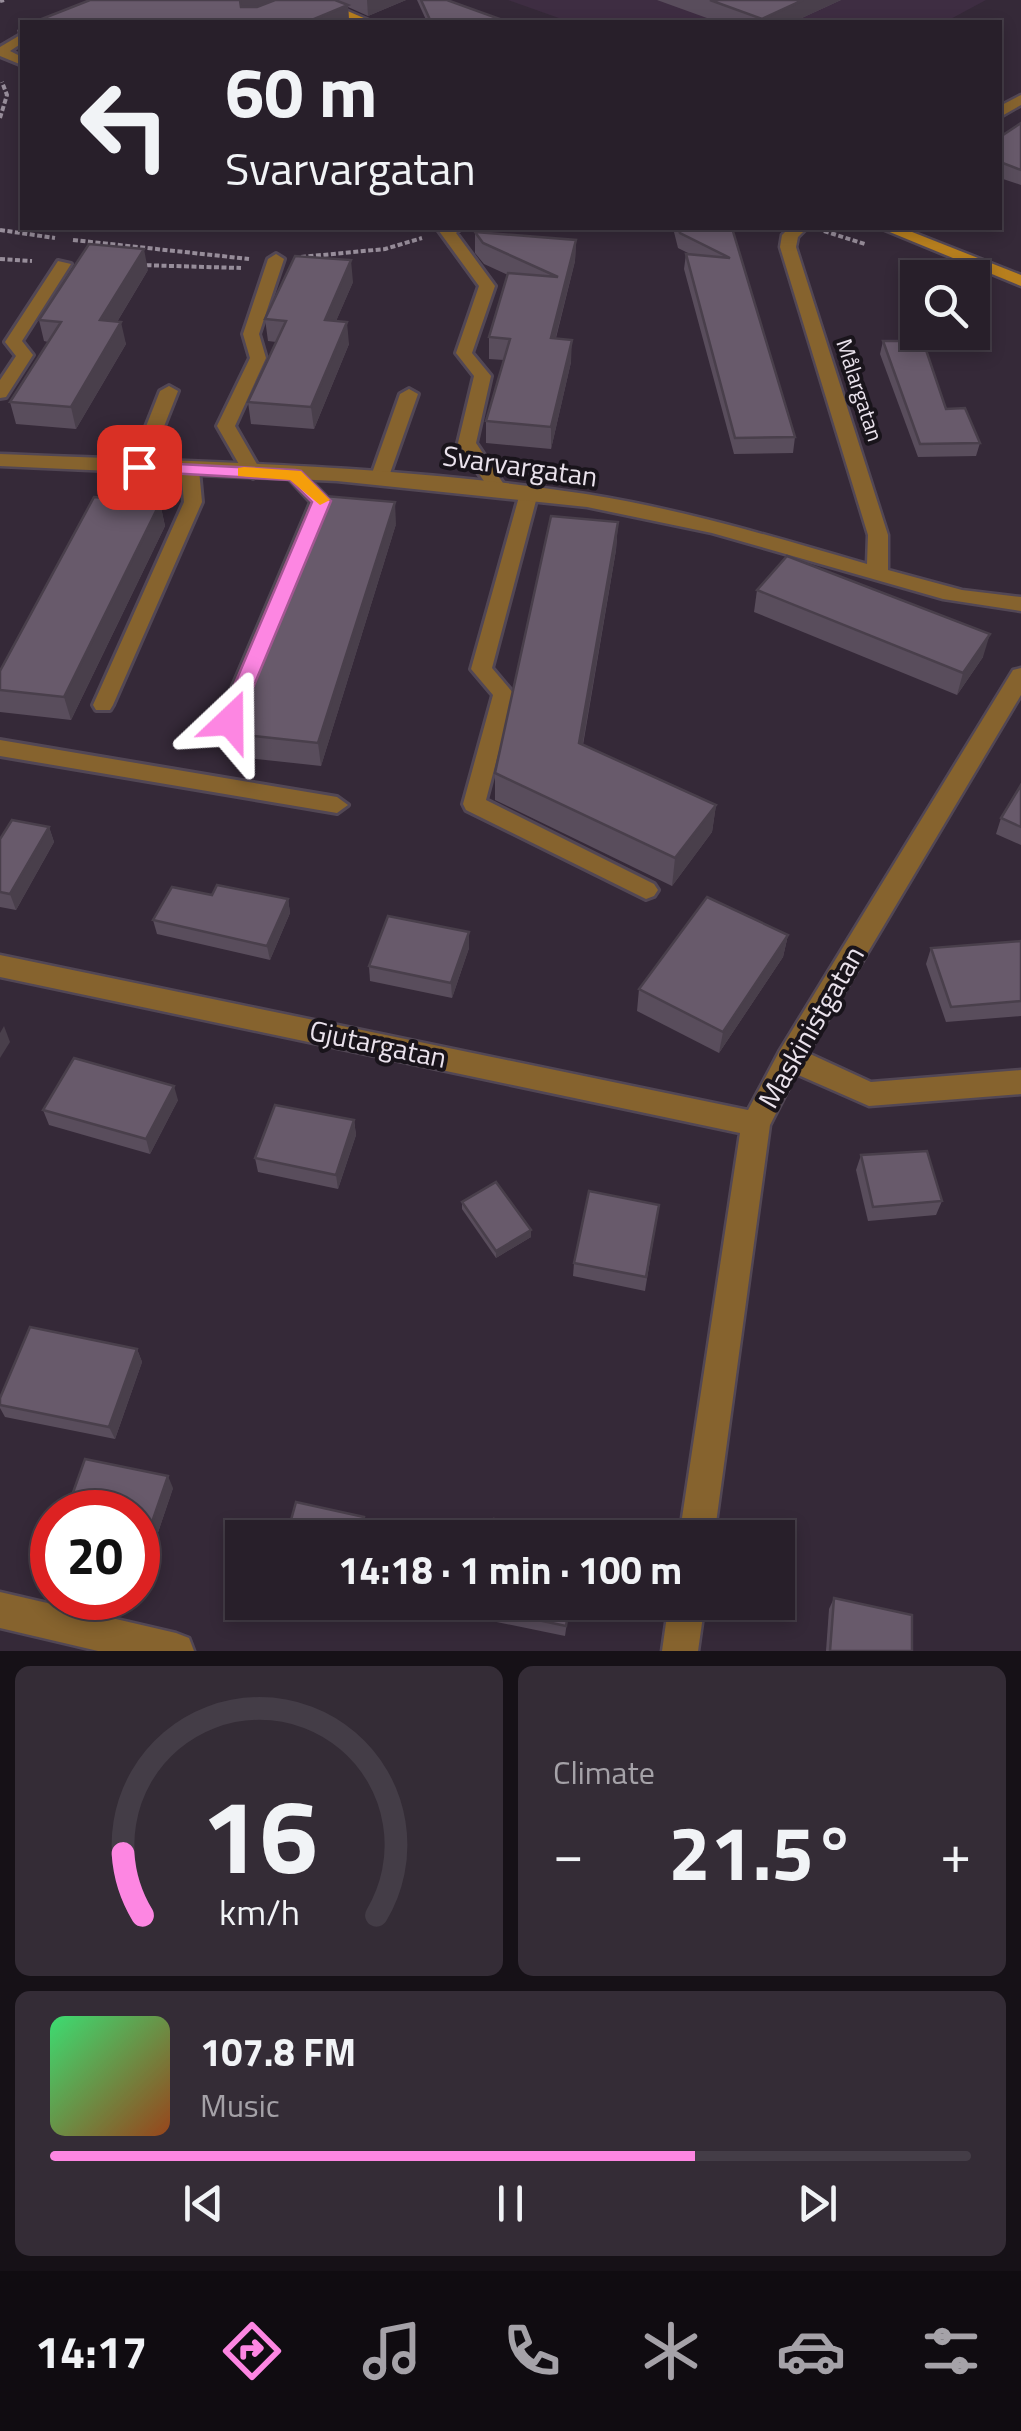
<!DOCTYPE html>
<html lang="en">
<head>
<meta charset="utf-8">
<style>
	:root { --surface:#281f2a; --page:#342c36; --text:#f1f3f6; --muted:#a5a2a8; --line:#443d47; --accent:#fd86e2 }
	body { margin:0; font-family:"Titillium Web",sans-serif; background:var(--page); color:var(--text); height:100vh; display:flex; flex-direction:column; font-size:38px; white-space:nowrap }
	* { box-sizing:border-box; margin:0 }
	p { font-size:32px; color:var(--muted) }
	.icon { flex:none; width:55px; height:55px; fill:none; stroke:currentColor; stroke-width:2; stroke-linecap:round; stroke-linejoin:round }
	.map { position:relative; height:1651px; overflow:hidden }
	.details { display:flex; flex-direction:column; gap:15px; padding:15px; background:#161117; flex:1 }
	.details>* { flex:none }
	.banner { position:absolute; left:20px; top:20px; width:982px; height:210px; border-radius:0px; box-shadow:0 5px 15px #0003,0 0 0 2px var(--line); background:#281f2a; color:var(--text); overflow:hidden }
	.tools { position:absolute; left:900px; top:260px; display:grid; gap:20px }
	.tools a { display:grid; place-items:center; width:90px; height:90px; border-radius:0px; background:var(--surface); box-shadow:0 5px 15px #0003,0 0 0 2px var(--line); font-size:50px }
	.speed { position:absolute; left:30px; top:1490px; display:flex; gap:20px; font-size:50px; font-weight:700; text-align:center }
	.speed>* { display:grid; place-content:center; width:130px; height:130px; border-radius:50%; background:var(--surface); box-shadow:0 5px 15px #0003,0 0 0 2px var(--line); line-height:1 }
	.speed .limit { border:15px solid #d22; background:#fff; color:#111 }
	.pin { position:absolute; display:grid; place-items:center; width:85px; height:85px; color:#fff; margin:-42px; border-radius:20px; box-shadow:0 5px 15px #0006 }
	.me { position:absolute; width:110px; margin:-55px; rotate:23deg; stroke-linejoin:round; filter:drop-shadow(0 0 8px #0008) }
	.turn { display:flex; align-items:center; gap:35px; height:210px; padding:0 40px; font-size:45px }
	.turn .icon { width:130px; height:130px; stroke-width:2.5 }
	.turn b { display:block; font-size:70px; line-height:85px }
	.big { font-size:75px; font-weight:700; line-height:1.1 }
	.details .card { flex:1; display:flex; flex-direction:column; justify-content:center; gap:15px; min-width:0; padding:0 35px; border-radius:15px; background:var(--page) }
	.details .dial { align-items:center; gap:0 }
	.dial svg { height:260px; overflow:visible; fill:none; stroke:var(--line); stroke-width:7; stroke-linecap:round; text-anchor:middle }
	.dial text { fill:var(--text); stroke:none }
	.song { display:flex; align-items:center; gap:30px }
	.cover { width:120px; height:120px; border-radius:15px; background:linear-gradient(135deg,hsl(140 70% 55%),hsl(20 70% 35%)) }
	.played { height:10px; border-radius:5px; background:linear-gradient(90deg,var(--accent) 70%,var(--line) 70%) }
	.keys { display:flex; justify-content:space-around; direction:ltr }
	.heat { display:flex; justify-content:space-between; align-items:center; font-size:55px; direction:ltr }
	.details .tiles { flex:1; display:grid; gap:15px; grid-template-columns:1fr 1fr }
	.card:last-child { grid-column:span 2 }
	.trip { position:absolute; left:225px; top:1520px; width:570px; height:100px; border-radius:0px; background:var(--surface); box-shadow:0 5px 15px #0003,0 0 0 2px var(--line); font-weight:700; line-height:100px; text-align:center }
	.dock { display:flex; height:160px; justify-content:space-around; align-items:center; background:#100c11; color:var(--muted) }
	.dock .icon { width:70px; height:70px }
	.dock .active { color:var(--accent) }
	.dock b { font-size:45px; color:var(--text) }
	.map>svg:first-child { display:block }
	.built { fill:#3e2d42 }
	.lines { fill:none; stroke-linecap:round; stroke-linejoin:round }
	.service-casing { stroke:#524755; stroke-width:6 }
	.minor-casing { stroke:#524755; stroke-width:5 }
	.secondary-casing { stroke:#524755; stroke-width:5 }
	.path { stroke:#978d9a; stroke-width:4; stroke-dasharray:5 2.5; stroke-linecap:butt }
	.service { fill:#86632e; fill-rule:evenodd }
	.minor { fill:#86632e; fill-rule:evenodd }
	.secondary { fill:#b77f1e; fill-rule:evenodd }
	.wall { fill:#594d5c }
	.shaded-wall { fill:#493f4b }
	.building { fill:#685a6b; stroke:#493f4b; stroke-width:2.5 }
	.route { fill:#fd86e2; stroke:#a45793; stroke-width:2.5 }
	.slow { fill:#f59e0b }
	.labels { text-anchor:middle; stroke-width:8; stroke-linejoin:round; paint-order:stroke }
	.far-street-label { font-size:22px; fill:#eae2ec; stroke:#19141b }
	.street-label { font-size:28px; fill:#eae2ec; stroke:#19141b }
</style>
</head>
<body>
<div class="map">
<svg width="1021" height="1651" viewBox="0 0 1021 1651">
	<rect width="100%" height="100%" fill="#352938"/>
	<!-- built -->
	<polygon class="built" points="508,0 986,0 945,22 570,22"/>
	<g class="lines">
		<defs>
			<g id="service">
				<polygon points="22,34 22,43 10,51 22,57 22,65 0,56 0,47"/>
				<polygon points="442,228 461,228 456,233 495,286 472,353 491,376 476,443 507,489 498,495 492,493 458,443 474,376 456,353 479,286 439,231"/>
				<polygon points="276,254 284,259 259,334 266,358 235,426 262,473 253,478 244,473 217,426 250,358 243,334 268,259"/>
				<polygon points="58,261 71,264 22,341 33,355 6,397 0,398 0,380 16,356 5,342"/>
				<polygon points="169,386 178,391 148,467 139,472 133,471 130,467 160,391"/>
				<polygon points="409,389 418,394 388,479 385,483 373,483 370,479 400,394"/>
				<polygon points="190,465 199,470 202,502 113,705 110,710 96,710 93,705 184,502 181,470"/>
				<polygon points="295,470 301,471 330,501 240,721 229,728 218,721 311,502 286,475"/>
				<polygon points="529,487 538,493 492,668 514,694 486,800 654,884 658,890 654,896 646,899 466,810 463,804 493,695 471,669 520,493"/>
				<polygon points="0,740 337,797 348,805 337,813 0,756"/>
			</g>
			<g id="minor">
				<polygon points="1021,95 1021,105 1000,117 1000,106"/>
				<path d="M789,228H807L798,237L796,247L888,535V570L962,590L1021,597V611L943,599L712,533L587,507L337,481L0,466V454C195,462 392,464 586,494C681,509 774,537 867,564L868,535L780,247L782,235Z"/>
				<polygon points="1021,668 1021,695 808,1053 871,1082 1021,1070 1021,1094 869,1106 796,1074 770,1125 714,1538 679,1538 740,1133 0,977 0,955 748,1110 780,1050 1013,670"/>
				<polygon points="0,1592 176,1633 189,1638 194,1651 98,1651 0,1628"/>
				<polygon points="669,1602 705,1602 698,1651 662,1651"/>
			</g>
			<g id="secondary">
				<polygon points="303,0 322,0 373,22 355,22"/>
				<polygon points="880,228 902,228 1021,275 1021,286"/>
			</g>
		</defs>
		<!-- service casing -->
		<use href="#service" class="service-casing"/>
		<!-- minor casing -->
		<use href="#minor" class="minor-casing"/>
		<!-- secondary casing -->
		<use href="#secondary" class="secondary-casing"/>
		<!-- path -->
		<g class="path">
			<polyline points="0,1 4,0"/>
			<polyline points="0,118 7,95 2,82"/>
			<polyline points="0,230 55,238"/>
			<polyline points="824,231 865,244"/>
			<polyline points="73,240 249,259"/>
			<polyline points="301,257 385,249 422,238"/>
			<polyline points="0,259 32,261"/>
			<polyline points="139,265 241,268"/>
		</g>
		<!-- service -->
		<use href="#service" class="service"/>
		<!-- minor -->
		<use href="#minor" class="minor"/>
		<!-- secondary -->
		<use href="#secondary" class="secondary"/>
	</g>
	<!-- wall -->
	<g class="wall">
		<polygon points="90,0 406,0 368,16 348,7 349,22 34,22"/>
		<polygon points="417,0 447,0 508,22 427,22"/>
		<polygon points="657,0 841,0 793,22 718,22"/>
		<polygon points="22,27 22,49 21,48 17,30"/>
		<polygon points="1021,123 1021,185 1000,178 1000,137"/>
		<polygon points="673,228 732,228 795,437 793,453 734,454 684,269 686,254 692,255 678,248"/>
		<polygon points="475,232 576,240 575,261 556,338 571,362 551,449 486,443 486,421 504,360 489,359 489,337 508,275 484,264 475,253"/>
		<polygon points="148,270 117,322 126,344 76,429 16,424 10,402 48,342 44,341 39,320"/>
		<polygon points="353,282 336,321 349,344 314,429 251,424 248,402 276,342 268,341 265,319"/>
		<polygon points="883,341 980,443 976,456 918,457 880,354"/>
		<polygon points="160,503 165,526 71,720 0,712 0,671"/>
		<polygon points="618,522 616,550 583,745 716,805 712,832 672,886 495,800 495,773"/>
		<polygon points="396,524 321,766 239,757 235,734"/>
		<polygon points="757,590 983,657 957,695 754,612"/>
		<polygon points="1021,785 1021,845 996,834 1001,818"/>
		<polygon points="49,827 54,842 16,910 0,907 0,839"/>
		<polygon points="212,895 288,899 290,913 270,960 157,934 153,920"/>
		<polygon points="469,932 469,948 452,998 370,981 369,966"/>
		<polygon points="788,935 783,957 719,1053 637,1011 639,989"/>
		<polygon points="1021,941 1021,1016 946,1022 926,964 931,948"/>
		<polygon points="178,1100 150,1154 49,1125 43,1110"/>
		<polygon points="354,1120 356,1135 338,1189 258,1172 255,1158"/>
		<polygon points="861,1155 942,1201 936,1215 868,1221 856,1170"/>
		<polygon points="462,1202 531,1230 531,1237 496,1258 462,1209"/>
		<polygon points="659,1205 645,1291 573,1276 574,1263"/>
		<polygon points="137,1349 142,1362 115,1439 5,1417 0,1408 0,1398"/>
		<polygon points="173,1488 148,1562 138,1560 138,1512"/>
		<polygon points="834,1598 912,1651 826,1651 829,1609"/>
		<polygon points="570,1602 565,1636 477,1618 477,1607"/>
	</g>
	<!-- shaded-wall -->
	<g class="shaded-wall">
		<polygon points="239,0 284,0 242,19"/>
		<polygon points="367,0 406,0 368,16"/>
		<polygon points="803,0 841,0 793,22 762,22 762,19"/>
		<polygon points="348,5 349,22 307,22"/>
		<polygon points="576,240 575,261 550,360 551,338"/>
		<polygon points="144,249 148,270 105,342 100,320"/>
		<polygon points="351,260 353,282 327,342 325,320"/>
		<polygon points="121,322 126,344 76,429 71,407"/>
		<polygon points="347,322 349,344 314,429 311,407"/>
		<polygon points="572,340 571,362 551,449 551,427"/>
		<polygon points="395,502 396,524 321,766 318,743"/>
		<polygon points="160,503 165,526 71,720 64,697"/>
		<polygon points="618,522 616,550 578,771 579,743"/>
		<polygon points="990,634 983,657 957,695 963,673"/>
		<polygon points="716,805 712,832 672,886 675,858"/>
		<polygon points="49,827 54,842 16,910 10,894"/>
		<polygon points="288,899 290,913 270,960 267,946"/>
		<polygon points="469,932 469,948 452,998 451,983"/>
		<polygon points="788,935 783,957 719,1053 723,1032"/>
		<polygon points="4,1026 10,1042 0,1058 0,1033"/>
		<polygon points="174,1086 178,1100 150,1154 146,1139"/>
		<polygon points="354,1120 356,1135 338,1189 336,1175"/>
		<polygon points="531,1230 531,1237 496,1258 496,1251"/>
		<polygon points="137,1349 142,1362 115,1439 109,1427"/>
		<polygon points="168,1476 173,1488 148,1562 142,1551"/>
		<polygon points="364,1517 367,1528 364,1538 359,1538"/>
	</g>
	<!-- building -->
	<g class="building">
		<polygon points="90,0 240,0 241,7 257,7 275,0 335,0 348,5 307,22 34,22"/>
		<polygon points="421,0 447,0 508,22 431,22"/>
		<polygon points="710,0 803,0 762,19"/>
		<polygon points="1021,123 1021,170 1000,162 1000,137"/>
		<polygon points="678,228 732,228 795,437 735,438 686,254 730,258 680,233"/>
		<polygon points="475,232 576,240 551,338 572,340 551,427 486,421 510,339 489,337 508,273 558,277 483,243"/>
		<polygon points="89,244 144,249 100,320 121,322 71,407 10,402 61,322 39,320"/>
		<polygon points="295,256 351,260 325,320 347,322 311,407 248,402 286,321 265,319"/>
		<polygon points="883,341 923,341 946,409 965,408 980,443 920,444"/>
		<polygon points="325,496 395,502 318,743 235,734"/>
		<polygon points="94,497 160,503 64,697 0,690 0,671"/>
		<polygon points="551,516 618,522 579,743 716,805 675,858 495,773"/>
		<polygon points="787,556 990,634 963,673 757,590"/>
		<polygon points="1021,785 1021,827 1001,818"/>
		<polygon points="12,820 49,827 10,894 0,892 0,839"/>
		<polygon points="217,885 288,899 267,946 153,920 172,887 212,895"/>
		<polygon points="707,897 788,935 723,1032 639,989"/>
		<polygon points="388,916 469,932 451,983 369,966"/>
		<polygon points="1021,941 1021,1001 951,1007 931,948"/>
		<polygon points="74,1058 174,1086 146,1139 43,1110"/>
		<polygon points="275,1105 354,1120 336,1175 255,1158"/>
		<polygon points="927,1151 942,1201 873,1207 861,1155"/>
		<polygon points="496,1182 531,1230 496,1251 462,1202"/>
		<polygon points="589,1191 659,1205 646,1277 574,1263"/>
		<polygon points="30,1327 137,1349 109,1427 0,1405 0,1398"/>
		<polygon points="85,1459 168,1476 142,1551 138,1550 138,1512 66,1512"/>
		<polygon points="296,1502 364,1517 359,1538 286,1538"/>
		<polygon points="494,1519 580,1537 580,1538 490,1538"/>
		<polygon points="834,1598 912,1615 912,1651 830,1651"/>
		<polygon points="478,1602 570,1602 566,1626 477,1607"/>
	</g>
	<!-- route -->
	<polygon class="route" points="139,462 295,470 301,471 331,501 237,726 222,726 219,721 312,502 290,480 133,471 130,467"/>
	<!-- slow -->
	<polygon class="slow" points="244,467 301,471 330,500 320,505 290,480 238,476 238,468"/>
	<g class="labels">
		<!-- far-street labels -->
		<g class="far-street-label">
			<text transform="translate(860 390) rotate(72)" y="8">Målargatan</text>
		</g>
		<!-- street labels -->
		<g class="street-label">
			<text transform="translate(520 466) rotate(8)" y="10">Svarvargatan</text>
			<text transform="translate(811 1027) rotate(-60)" y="10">Maskinistgatan</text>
			<text transform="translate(378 1044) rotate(12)" y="10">Gjutargatan</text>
		</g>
	</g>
</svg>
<div class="tools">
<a><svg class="icon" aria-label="search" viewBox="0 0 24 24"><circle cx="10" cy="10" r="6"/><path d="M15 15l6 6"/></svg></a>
</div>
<div class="speed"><div class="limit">20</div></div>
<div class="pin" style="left:139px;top:467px;background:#d93025"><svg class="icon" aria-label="arrive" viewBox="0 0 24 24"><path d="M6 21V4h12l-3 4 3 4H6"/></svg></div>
<svg class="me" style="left:230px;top:721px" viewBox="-20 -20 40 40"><path d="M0-17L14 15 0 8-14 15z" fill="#fd86e2" stroke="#fff" stroke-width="4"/></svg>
<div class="trip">14:18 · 1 min · 100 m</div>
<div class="banner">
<div class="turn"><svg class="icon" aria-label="left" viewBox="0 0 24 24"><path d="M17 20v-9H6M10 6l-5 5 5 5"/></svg><div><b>60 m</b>Svarvargatan</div></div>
</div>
</div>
<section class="details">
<div class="tiles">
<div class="card dial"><svg viewBox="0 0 100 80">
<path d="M14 69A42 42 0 1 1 86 69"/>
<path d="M14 69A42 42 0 0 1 8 50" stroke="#fd86e2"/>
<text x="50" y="56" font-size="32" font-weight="700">16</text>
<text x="50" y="72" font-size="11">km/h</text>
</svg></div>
<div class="card"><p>Climate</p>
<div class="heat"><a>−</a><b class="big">21.5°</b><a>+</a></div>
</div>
<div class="card">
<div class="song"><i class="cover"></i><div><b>107.8 FM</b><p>Music</p></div></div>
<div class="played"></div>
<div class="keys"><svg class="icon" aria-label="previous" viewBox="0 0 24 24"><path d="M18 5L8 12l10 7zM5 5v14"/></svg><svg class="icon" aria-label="pause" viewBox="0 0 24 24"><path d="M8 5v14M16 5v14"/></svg><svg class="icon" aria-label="next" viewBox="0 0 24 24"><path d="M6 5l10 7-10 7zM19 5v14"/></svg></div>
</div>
</div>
</section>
<nav class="dock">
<b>14:17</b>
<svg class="icon active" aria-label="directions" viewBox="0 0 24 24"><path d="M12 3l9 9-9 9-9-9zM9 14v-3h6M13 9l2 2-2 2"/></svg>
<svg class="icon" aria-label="music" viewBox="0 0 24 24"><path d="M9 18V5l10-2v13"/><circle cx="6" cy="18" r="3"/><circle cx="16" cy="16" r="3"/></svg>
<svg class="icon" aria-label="phone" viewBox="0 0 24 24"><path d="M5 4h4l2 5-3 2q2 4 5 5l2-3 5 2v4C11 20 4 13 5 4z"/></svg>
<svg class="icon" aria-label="climate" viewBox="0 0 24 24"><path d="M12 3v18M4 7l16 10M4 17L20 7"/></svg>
<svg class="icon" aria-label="car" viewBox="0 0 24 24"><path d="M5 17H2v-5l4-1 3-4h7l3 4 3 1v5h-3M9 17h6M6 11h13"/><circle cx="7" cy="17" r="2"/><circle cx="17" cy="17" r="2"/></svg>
<svg class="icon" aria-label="filters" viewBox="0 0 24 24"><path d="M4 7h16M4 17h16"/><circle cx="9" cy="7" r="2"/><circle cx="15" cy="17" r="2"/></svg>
</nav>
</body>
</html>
